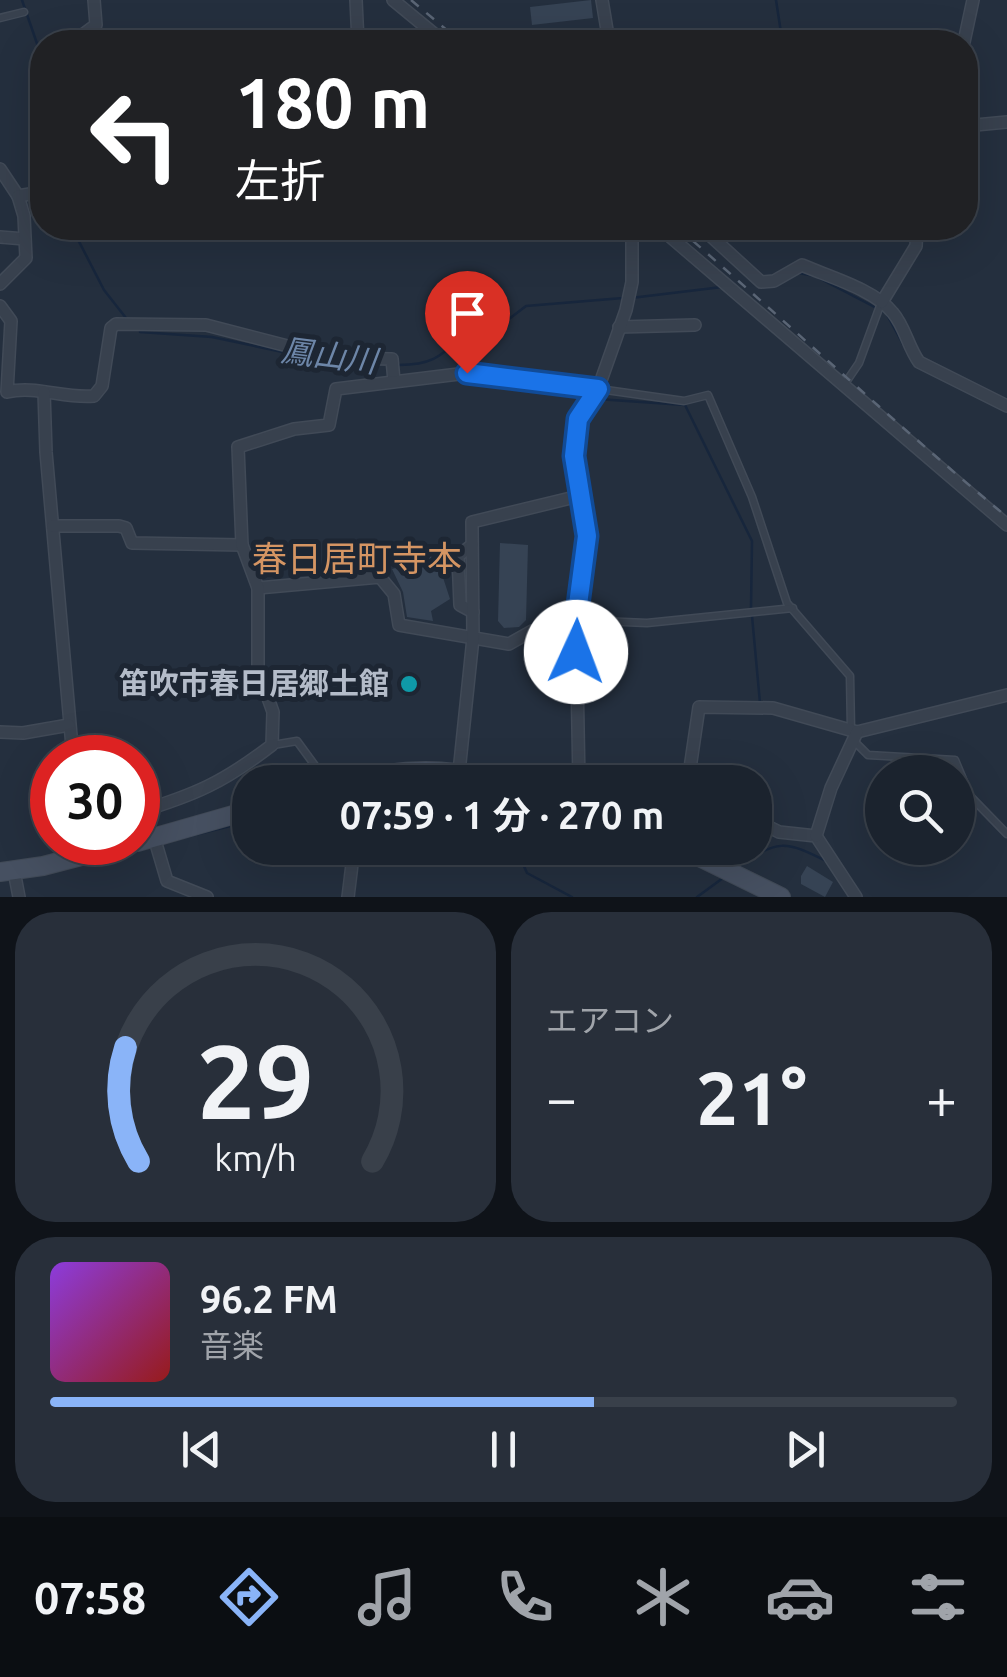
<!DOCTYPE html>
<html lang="ja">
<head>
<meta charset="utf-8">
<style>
	:root { --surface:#1b232e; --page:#282f3a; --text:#f1f3f6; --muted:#a0a4aa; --line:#39404a; --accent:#8ab4f8 }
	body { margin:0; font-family:Ubuntu,"Noto Sans JP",sans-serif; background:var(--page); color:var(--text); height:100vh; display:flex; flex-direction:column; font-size:38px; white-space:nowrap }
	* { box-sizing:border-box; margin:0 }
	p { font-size:32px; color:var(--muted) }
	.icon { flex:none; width:55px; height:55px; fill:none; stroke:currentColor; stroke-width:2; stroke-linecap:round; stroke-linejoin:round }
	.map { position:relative; height:897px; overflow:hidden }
	.sheet { display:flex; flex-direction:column; gap:15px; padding:15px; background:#0f1319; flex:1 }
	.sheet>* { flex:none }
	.banner { position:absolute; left:30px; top:30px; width:948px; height:210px; border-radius:40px; box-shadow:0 10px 40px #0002,0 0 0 2px var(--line); background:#202124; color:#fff; overflow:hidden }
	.controls { position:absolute; left:865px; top:755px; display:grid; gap:20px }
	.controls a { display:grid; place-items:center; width:110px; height:110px; border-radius:50%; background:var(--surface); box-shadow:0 10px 40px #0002,0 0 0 2px var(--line); font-size:50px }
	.speed { position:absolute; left:30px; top:735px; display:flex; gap:20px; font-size:50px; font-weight:700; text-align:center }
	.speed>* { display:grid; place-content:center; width:130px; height:130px; border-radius:50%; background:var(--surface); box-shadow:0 10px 40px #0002,0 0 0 2px var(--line); line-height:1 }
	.speed .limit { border:15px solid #d22; background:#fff; color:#111 }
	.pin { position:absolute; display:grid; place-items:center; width:85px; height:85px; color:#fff; margin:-102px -42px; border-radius:50% 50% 50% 0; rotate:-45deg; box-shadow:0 0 10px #0007 }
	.pin .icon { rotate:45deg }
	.me { position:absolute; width:110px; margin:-55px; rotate:2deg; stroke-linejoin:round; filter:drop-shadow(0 0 8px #0008) }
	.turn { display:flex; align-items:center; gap:35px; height:210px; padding:0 40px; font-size:45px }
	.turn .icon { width:130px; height:130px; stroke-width:2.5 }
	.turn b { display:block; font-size:70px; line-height:85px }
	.big { font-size:75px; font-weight:700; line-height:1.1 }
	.sheet .widget { flex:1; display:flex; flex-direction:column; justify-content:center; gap:15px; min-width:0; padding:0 35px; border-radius:40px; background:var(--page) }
	.sheet .dial { align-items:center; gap:0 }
	.dial svg { height:260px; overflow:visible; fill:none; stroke:var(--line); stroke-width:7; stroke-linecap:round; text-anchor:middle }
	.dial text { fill:var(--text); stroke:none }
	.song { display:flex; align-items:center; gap:30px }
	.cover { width:120px; height:120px; border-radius:15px; background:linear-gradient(135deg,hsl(270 70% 55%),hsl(0 70% 35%)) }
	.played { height:10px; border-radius:5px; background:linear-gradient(90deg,var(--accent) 60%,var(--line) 60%) }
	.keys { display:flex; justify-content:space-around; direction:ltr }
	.heat { display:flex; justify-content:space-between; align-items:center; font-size:55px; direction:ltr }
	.sheet .tiles { flex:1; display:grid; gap:15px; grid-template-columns:1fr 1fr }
	.widget:last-child { grid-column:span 2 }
	.trip { position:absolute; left:232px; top:765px; width:540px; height:100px; border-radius:40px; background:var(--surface); box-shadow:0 10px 40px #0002,0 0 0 2px var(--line); font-weight:700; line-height:100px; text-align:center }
	.menu { display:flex; height:160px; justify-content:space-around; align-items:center; background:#0b0e12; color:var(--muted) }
	.menu .icon { width:70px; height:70px }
	.menu .current { color:var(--accent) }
	.menu b { font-size:45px; color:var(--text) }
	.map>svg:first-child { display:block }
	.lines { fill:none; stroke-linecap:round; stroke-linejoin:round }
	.stream { stroke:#17263c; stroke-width:2.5 }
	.building { fill:#364354 }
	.service-casing { stroke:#414a57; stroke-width:9 }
	.minor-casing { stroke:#414a57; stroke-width:14 }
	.secondary-casing { stroke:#414a57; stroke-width:20 }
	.service { stroke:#38414e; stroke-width:6 }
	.minor { stroke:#38414e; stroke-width:11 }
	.secondary { stroke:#465061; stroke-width:18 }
	.rail { stroke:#5a6575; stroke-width:2.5; stroke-dasharray:10 10; stroke-linecap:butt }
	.route-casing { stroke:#114b97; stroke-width:25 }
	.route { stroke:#1a73e8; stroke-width:18 }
	.culture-dot { fill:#0f9aa8; stroke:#1d2633; stroke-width:4 }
	.labels { text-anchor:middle; stroke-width:10; stroke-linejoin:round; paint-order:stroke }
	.poi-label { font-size:30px; font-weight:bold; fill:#b4bcc9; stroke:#1d2633; text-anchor:end }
	.water-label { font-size:32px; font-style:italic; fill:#6d86a8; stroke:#1d2633 }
	.quarter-label { font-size:35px; fill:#d59563; stroke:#1d2633 }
</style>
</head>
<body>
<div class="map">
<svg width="1007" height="897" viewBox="0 0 1007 897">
	<rect width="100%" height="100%" fill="#242f3e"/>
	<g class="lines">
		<!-- stream -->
		<g class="stream">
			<polyline points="22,0 42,58"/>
			<polyline points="776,0 782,39"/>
			<polyline points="72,228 104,290 126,318"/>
			<polyline points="799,273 815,276 886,313 903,344"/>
			<polyline points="631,298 722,287"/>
			<polyline points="140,332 212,337 311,358"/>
			<path d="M399,365C436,365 442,354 469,331C475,326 482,325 489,319H509L526,306L623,298"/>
			<polyline points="499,382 584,399"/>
			<polyline points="597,399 685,405 752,541 751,608"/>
			<polyline points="752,616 760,703"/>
			<polyline points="430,780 454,782"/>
			<polyline points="170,841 250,821"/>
			<polyline points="516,848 527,873 572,897"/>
			<path d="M737,868C777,839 785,840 828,862"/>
			<polyline points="697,897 723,878"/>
		</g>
	</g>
	<!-- building -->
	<g class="building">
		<polygon points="591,0 593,18 532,25 530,7"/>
		<polygon points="500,543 528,545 526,620 519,627 504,628 498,621"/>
		<polygon points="435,553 450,599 431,611 433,621 407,617 403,592 392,569 418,562 416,556"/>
		<polygon points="807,866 833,882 825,897 801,884 801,876"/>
	</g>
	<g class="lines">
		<defs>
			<g id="service">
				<polyline points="0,18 24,12"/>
				<polyline points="844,385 859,363 881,303"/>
				<polyline points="599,389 684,401 708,395 752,497 787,603 850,676 851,730"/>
				<polyline points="577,620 647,623 793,608"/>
				<polyline points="854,741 868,755 955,760 970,796 1007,834"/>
				<polyline points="273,745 297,741 327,782"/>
			</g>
			<g id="minor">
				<polyline points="356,0 358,42"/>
				<polyline points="393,0 444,42"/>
				<polyline points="602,0 609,42"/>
				<polyline points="73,42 96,25 94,0"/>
				<polyline points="964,42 973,0"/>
				<polyline points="965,126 1007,122"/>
				<polyline points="0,169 18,196"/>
				<polyline points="965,206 966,207"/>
				<polyline points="660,228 1007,525"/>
				<path d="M702,228L761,282L774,281L802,265C829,277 874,289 893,313C905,327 908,347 919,362L1007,406"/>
				<polyline points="0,237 25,239"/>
				<polyline points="0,284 26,258 24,216 18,196 42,192"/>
				<polyline points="882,302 916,246 917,228"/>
				<path d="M0,306L11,321L7,392C36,385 64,399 94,396L102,386L111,328L116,324L206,325L334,358L392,359L394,381"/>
				<polyline points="619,327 695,325"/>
				<polyline points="44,392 46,452 73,758"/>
				<polyline points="53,526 119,526 126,528 132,543 242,545"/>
				<polyline points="472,545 458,556 460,605 473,612"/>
				<polyline points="258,588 380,577 394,594 399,625 509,644 532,631 576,620 579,782"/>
				<polyline points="576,620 587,536 575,456 578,419 598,389 626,310 632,282 632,228"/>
				<polyline points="0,732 23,733 69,725"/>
				<polyline points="459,772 473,638 472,522 579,496"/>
				<polyline points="688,782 699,707 773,708 857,732 1007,695"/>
				<path d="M138,812C195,795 224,782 272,745L273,712L258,670V588L242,545L238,447L294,429L329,425L336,389L467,373L598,389"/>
				<polyline points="755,820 779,832 816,836 856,897"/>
				<polyline points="816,836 831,788 857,732"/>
				<polyline points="154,837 167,881 207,897"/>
				<polyline points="550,852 552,848"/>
				<polyline points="14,871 19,897"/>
				<polyline points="348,897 354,848"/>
			</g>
			<g id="secondary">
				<path d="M349,782C412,764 456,771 519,782"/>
				<polyline points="138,842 250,810"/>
				<polyline points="681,848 781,897"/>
				<polyline points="0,872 43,866 135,842"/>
			</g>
		</defs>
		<!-- service casing -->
		<use href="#service" class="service-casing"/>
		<!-- minor casing -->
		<use href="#minor" class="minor-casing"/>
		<!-- secondary casing -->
		<use href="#secondary" class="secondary-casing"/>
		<!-- service -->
		<use href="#service" class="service"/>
		<!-- minor -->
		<use href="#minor" class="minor"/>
		<!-- secondary -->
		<use href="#secondary" class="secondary"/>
		<!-- rail -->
		<g class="rail">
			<polyline points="411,0 461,42"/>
			<path d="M678,228C788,323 894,423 1007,517"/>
		</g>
	</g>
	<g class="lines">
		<defs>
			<polyline id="route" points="467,373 598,389 578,419 574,456 587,536 576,620 576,652"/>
		</defs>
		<!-- route casing -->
		<use href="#route" class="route-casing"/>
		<!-- route -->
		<use href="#route" class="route"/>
	</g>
	<!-- markers -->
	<circle class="culture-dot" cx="409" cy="684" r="10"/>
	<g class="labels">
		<!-- poi labels -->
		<g class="poi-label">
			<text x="389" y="694">笛吹市春日居郷土館</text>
		</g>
		<!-- water labels -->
		<g class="water-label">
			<text transform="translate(329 356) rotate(7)" y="11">鳳山川</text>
		</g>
		<!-- quarter labels -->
		<g class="quarter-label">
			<text x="357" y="571">春日居町寺本</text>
		</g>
	</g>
</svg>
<div class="controls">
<a><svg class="icon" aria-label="search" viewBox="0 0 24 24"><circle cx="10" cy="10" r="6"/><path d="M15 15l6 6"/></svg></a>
</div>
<div class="speed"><div class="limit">30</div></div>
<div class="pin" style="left:467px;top:373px;background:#d93025"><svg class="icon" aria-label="arrive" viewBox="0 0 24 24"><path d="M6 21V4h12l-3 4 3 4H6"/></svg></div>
<svg class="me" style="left:576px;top:652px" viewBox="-20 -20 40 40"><circle r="19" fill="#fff"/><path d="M0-13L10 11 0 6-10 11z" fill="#1a73e8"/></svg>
<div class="trip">07:59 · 1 分 · 270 m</div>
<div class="banner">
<div class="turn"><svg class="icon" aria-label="left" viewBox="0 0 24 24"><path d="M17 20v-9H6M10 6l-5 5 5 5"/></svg><div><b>180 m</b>左折</div></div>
</div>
</div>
<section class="sheet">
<div class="tiles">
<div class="widget dial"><svg viewBox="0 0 100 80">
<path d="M14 69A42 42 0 1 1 86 69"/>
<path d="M14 69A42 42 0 0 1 10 34" stroke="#8ab4f8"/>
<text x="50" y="56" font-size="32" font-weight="700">29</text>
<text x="50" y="72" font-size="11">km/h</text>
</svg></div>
<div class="widget"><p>エアコン</p>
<div class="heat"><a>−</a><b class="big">21°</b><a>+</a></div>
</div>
<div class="widget">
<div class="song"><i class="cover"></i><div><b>96.2 FM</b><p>音楽</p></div></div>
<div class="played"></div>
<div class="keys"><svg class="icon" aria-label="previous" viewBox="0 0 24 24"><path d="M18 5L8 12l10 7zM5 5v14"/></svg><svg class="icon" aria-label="pause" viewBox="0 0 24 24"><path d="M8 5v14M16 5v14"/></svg><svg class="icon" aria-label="next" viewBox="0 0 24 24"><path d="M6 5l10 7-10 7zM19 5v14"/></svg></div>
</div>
</div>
</section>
<nav class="menu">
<b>07:58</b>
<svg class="icon current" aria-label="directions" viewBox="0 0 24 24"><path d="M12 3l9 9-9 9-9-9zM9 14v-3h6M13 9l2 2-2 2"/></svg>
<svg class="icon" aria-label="music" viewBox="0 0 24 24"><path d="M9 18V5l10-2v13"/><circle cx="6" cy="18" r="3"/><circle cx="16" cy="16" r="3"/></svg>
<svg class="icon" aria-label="phone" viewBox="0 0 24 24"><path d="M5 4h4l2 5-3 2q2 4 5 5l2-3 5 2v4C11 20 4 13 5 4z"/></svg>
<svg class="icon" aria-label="climate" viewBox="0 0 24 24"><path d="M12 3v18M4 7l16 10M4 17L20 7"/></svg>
<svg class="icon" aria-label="car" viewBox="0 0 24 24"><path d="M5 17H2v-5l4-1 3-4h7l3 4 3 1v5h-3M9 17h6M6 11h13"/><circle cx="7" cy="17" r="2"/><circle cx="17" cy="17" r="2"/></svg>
<svg class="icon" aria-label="filters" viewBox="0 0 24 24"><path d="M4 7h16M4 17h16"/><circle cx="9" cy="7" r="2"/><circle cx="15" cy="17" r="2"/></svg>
</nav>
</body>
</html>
